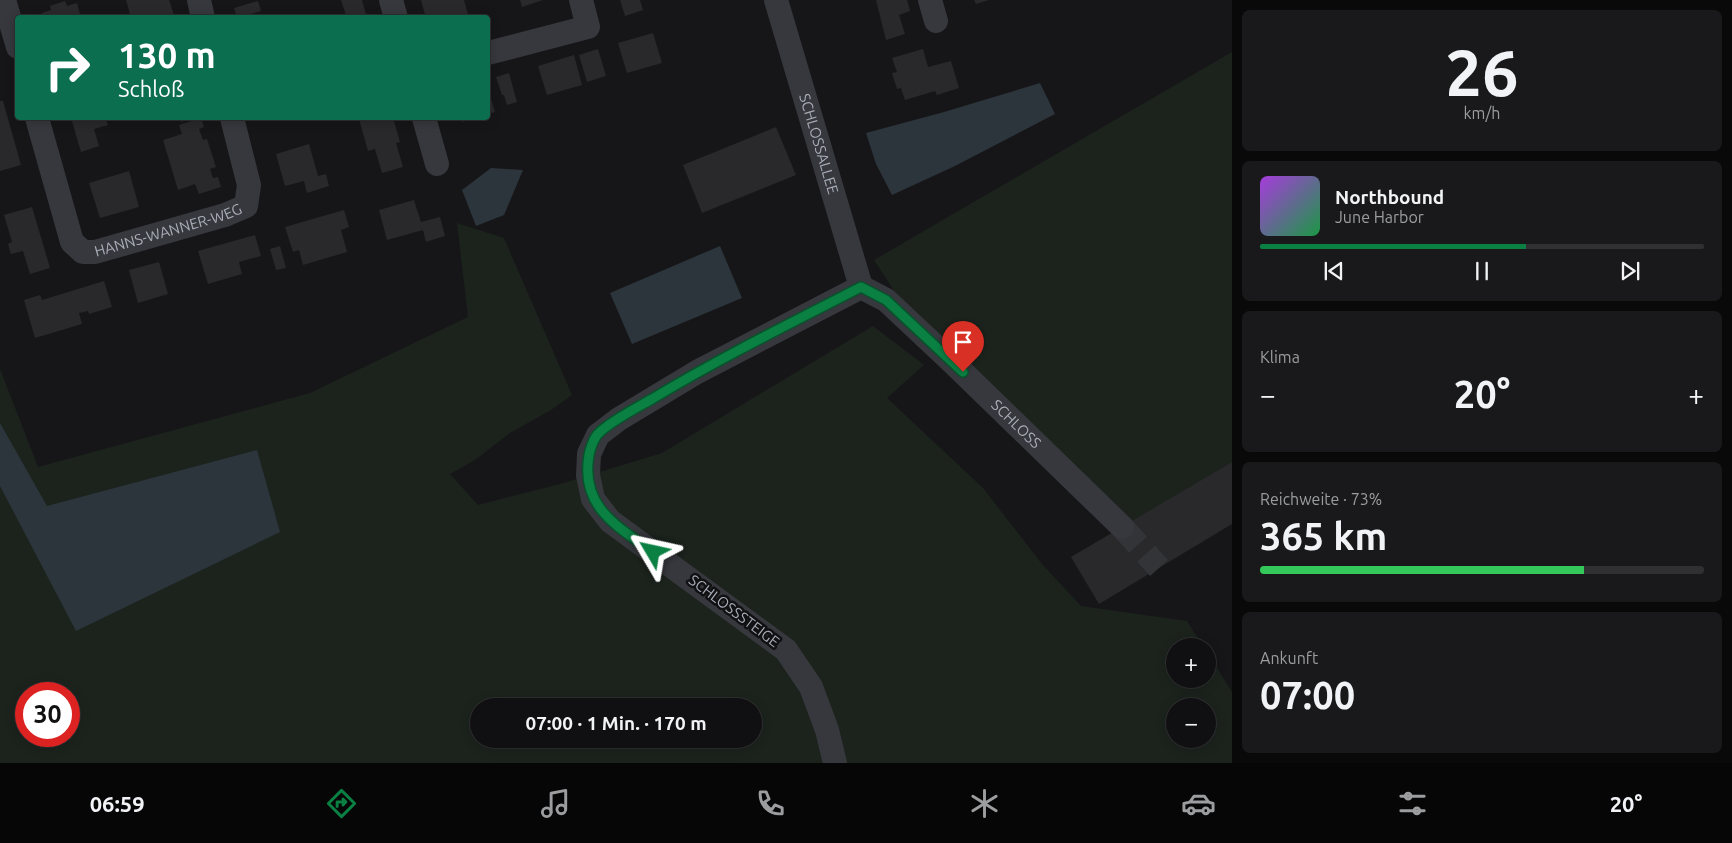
<!DOCTYPE html>
<html lang="de">
<head>
<meta charset="utf-8">
<style>
	:root { --surface:#101012; --page:#19191b; --text:#f1f3f6; --muted:#9c9d9f; --line:#303032; --accent:#0b8043 }
	body { margin:0; font-family:Ubuntu,sans-serif; background:var(--page); color:var(--text); height:100vh; display:flex; flex-direction:column; font-size:19px; white-space:nowrap }
	* { box-sizing:border-box; margin:0 }
	p { font-size:16px; color:var(--muted) }
	.icon { flex:none; width:28px; height:28px; fill:none; stroke:currentColor; stroke-width:2; stroke-linecap:round; stroke-linejoin:round }
	.map { position:relative; flex:1; overflow:hidden }
	.sheet { display:flex; flex-direction:column; gap:10px; padding:10px; background:#09090a; width:500px }
	.sheet>* { flex:none }
	.guide { position:absolute; left:15px; top:15px; width:475px; height:105px; border-radius:5px; box-shadow:0 2px 12px #0003,0 0 0 1px var(--line); background:#0b6e4f; color:#fff; overflow:hidden }
	.tools { position:absolute; left:1166px; top:638px; display:grid; gap:10px }
	.tools a { display:grid; place-items:center; width:50px; height:50px; border-radius:50%; background:var(--surface); box-shadow:0 2px 12px #0003,0 0 0 1px var(--line); font-size:25px }
	.speed { position:absolute; left:15px; top:682px; display:flex; gap:10px; font-size:25px; font-weight:700; text-align:center }
	.speed>* { display:grid; place-content:center; width:65px; height:65px; border-radius:50%; background:var(--surface); box-shadow:0 2px 12px #0003,0 0 0 1px var(--line); line-height:1 }
	.speed .limit { border:8px solid #d22; background:#fff; color:#111 }
	.pin { position:absolute; display:grid; place-items:center; width:42px; height:42px; color:#fff; margin:-51px -21px; border-radius:50% 50% 50% 0; rotate:-45deg; box-shadow:0 0 5px #0007 }
	.pin .icon { rotate:45deg }
	.me { position:absolute; width:55px; margin:-28px; rotate:306deg; stroke-linejoin:round; filter:drop-shadow(0 0 4px #0008) }
	.turn { display:flex; align-items:center; gap:18px; height:105px; padding:0 20px; font-size:22px }
	.turn .icon { width:65px; height:65px; stroke-width:2.5 }
	.turn b { display:block; font-size:35px; line-height:42px }
	.big { font-size:38px; font-weight:700; line-height:1.1 }
	.sheet .widget { flex:1; display:flex; flex-direction:column; justify-content:center; gap:8px; min-width:0; padding:0 18px; border-radius:8px; background:var(--page) }
	.sheet .dial { align-items:center; gap:0 }
	.dial b { font-size:65px; line-height:1 }
	.song { display:flex; align-items:center; gap:15px }
	.cover { width:60px; height:60px; border-radius:8px; background:linear-gradient(135deg,hsl(280 70% 55%),hsl(140 70% 35%)) }
	.played { height:5px; border-radius:2px; background:linear-gradient(90deg,var(--accent) 60%,var(--line) 60%) }
	.keys { display:flex; justify-content:space-around; direction:ltr }
	.heat { display:flex; justify-content:space-between; align-items:center; font-size:28px; direction:ltr }
	.charge { height:8px; border-radius:4px; background:linear-gradient(90deg,#34c759 73%,var(--line) 0) }
	.trip { position:absolute; left:470px; top:698px; width:292px; height:50px; border-radius:25px; background:var(--surface); box-shadow:0 2px 12px #0003,0 0 0 1px var(--line); font-weight:700; line-height:50px; text-align:center }
	.dock { display:flex; height:80px; justify-content:space-around; align-items:center; background:#060607; color:var(--muted) }
	.dock .icon { width:35px; height:35px }
	.dock .selected { color:var(--accent) }
	.dock b { font-size:22px; color:var(--text) }
	main { display:flex; flex:1; min-height:0 }
	.map>svg:first-child { display:block }
	.green { fill:#1c231d; fill-rule:evenodd }
	.water { fill:#2c353c }
	.building { fill:#29292c }
	.lines { fill:none; stroke-linecap:round; stroke-linejoin:round }
	.minor-tunnel { stroke:#333438; stroke-width:24; stroke-dasharray:24 12; stroke-linecap:butt }
	.minor { stroke:#37383d; stroke-width:24 }
	.route-casing { stroke:#07532c; stroke-width:12 }
	.route { stroke:#0b8043; stroke-width:9 }
	.labels { text-anchor:middle; stroke-width:5; stroke-linejoin:round; paint-order:stroke }
	.street-label { font-size:15px; fill:#a8adb8; stroke:#111113 }
</style>
</head>
<body>
<main>
<div class="map">
<svg width="1232" height="763" viewBox="0 0 1232 763">
	<rect width="100%" height="100%" fill="#161618"/>
	<!-- green -->
	<g class="green">
		<polygon points="1232,52 1232,462 1132,522 958,357 897,295 874,260"/>
		<path d="M457,223L504,238L572,395L551,410L510,433L475,460L450,474L478,505L560,484L662,453L873,326L924,365L887,398L983,488L1042,564L1081,606L1187,621L1203,646H1175V679H1208V653L1232,692V763H0V369L38,467L310,393L468,317ZM26,694H69V736H26ZM479,706H754V739H479ZM1175,706H1208V739H1175Z"/>
	</g>
	<!-- water -->
	<g class="water">
		<polygon points="1040,83 1055,114 955,166 892,195 876,164 866,133 944,112"/>
		<polygon points="491,168 523,170 504,215 476,226 462,190"/>
		<polygon points="720,246 742,298 632,344 610,293"/>
		<polygon points="0,423 47,506 257,450 280,532 76,631 0,486"/>
	</g>
	<!-- building -->
	<g class="building">
		<polygon points="126,0 169,0 175,18 131,18"/>
		<polygon points="341,0 362,0 367,18 347,18"/>
		<polygon points="421,0 464,0 469,18 426,18"/>
		<polygon points="520,0 543,0 522,7"/>
		<polygon points="620,0 640,0 643,10 625,16"/>
		<polygon points="876,0 907,0 910,11 899,15 905,34 886,40"/>
		<polygon points="974,0 989,0 976,4"/>
		<polygon points="65,1 67,6 77,3 81,18 43,18 42,13 51,10 50,6"/>
		<polygon points="258,1 261,11 237,18 234,8"/>
		<polygon points="653,33 662,63 627,73 618,43"/>
		<polygon points="598,49 606,76 587,82 579,55"/>
		<polygon points="923,49 928,67 951,61 959,88 937,95 935,91 905,100 901,88 897,89 892,73 897,72 892,58"/>
		<polygon points="574,55 582,85 547,95 538,66"/>
		<polygon points="509,73 517,102 507,105 504,95 502,95 496,77"/>
		<polygon points="488,88 495,112 488,114"/>
		<polygon points="0,101 3,101 21,165 0,171"/>
		<polygon points="71,118 105,118 108,125 94,129 99,146 81,152"/>
		<polygon points="180,118 196,118 181,122"/>
		<polygon points="201,118 204,127 199,129 203,140 207,139 216,167 210,169 213,178 218,177 221,187 199,194 195,184 178,190 163,140 182,134 179,125"/>
		<polygon points="364,118 393,118 400,142 396,143 403,167 382,173 375,149 368,151 359,119"/>
		<polygon points="461,118 475,118 462,122"/>
		<polygon points="776,127 796,175 702,213 683,165"/>
		<polygon points="309,144 318,176 326,174 329,186 307,193 304,181 285,186 276,154"/>
		<polygon points="129,171 139,207 100,218 89,183"/>
		<polygon points="414,200 421,222 440,217 445,236 426,242 423,230 387,240 379,210"/>
		<polygon points="32,207 50,268 30,274 23,251 11,254 8,244 12,242 4,215"/>
		<polygon points="344,210 349,227 341,230 347,252 303,265 299,250 293,252 285,227"/>
		<polygon points="255,235 261,256 239,262 242,274 208,284 198,251"/>
		<polygon points="280,246 286,268 276,270 270,249"/>
		<polygon points="159,262 168,294 138,303 129,270"/>
		<polygon points="104,281 112,307 89,314 88,311 79,313 82,324 35,338 24,300 40,295 42,300"/>
		<polygon points="1232,462 1232,524 1099,604 1071,557"/>
	</g>
	<g class="lines">
		<!-- minor-tunnel -->
		<polyline class="minor-tunnel" points="1122,527 1159,568"/>
		<!-- minor -->
		<g class="minor">
			<polyline points="4,0 18,47"/>
			<polyline points="199,0 203,18"/>
			<polyline points="391,0 396,18"/>
			<path id="s1" d="M776,0L861,287"/>
			<polyline points="930,0 936,21"/>
			<polyline points="488,53 588,27 581,0"/>
			<path id="s2" d="M37,118L72,242L83,252H95L225,215L246,206L249,185L232,118"/>
			<polyline points="424,118 437,164"/>
			<path id="s3" d="M861,287L886,300L950,360L1122,527"/>
			<polyline points="835,763 827,730 811,687 786,650 610,521 593,499 588,475 589,454 598,435 619,419 697,372 861,287"/>
		</g>
	</g>
	<g class="lines">
		<defs>
			<path id="route" d="M653,552C617,526 580,507 589,455C590,449 594,438 598,434C609,422 638,407 652,399C720,358 791,323 861,287L886,300L963,372"/>
		</defs>
		<!-- route casing -->
		<use href="#route" class="route-casing"/>
		<!-- route -->
		<use href="#route" class="route"/>
	</g>
	<g class="labels">
		<!-- street labels -->
		<g class="street-label">
			<text dy="5" stroke="none"><textPath href="#s1" startOffset="150">SCHLOSSALLEE</textPath></text>
			<text dy="5" stroke="none"><textPath href="#s2" startOffset="232">HANNS-WANNER-WEG</textPath></text>
			<text dy="5" stroke="none"><textPath href="#s3" startOffset="208">SCHLOSS</textPath></text>
			<text transform="translate(734 611) rotate(37)" y="5">SCHLOSSSTEIGE</text>
		</g>
	</g>
</svg>
<div class="tools">
<a>+</a>
<a>−</a>
</div>
<div class="speed"><div class="limit">30</div></div>
<div class="pin" style="left:963px;top:372px;background:#d93025"><svg class="icon" aria-label="arrive" viewBox="0 0 24 24"><path d="M6 21V4h12l-3 4 3 4H6"/></svg></div>
<svg class="me" style="left:653px;top:552px" viewBox="-20 -20 40 40"><path d="M0-17L14 15 0 8-14 15z" fill="#0b8043" stroke="#fff" stroke-width="4"/></svg>
<div class="trip">07:00 · 1 Min. · 170 m</div>
<div class="guide">
<div class="turn"><svg class="icon" aria-label="right" viewBox="0 0 24 24"><path d="M7 20v-9h11M14 6l5 5-5 5"/></svg><div><b>130 m</b>Schloß</div></div>
</div>
</div>
<section class="sheet">
<div class="widget dial"><b>26</b><p>km/h</p></div>
<div class="widget">
<div class="song"><i class="cover"></i><div><b>Northbound</b><p>June Harbor</p></div></div>
<div class="played"></div>
<div class="keys"><svg class="icon" aria-label="previous" viewBox="0 0 24 24"><path d="M18 5L8 12l10 7zM5 5v14"/></svg><svg class="icon" aria-label="pause" viewBox="0 0 24 24"><path d="M8 5v14M16 5v14"/></svg><svg class="icon" aria-label="next" viewBox="0 0 24 24"><path d="M6 5l10 7-10 7zM19 5v14"/></svg></div>
</div>
<div class="widget"><p>Klima</p>
<div class="heat"><a>−</a><b class="big">20°</b><a>+</a></div>
</div>
<div class="widget"><p>Reichweite · 73%</p><b class="big">365 km</b><div class="charge"></div></div>
<div class="widget"><p>Ankunft</p><b class="big">07:00</b></div>
</section>
</main>
<nav class="dock">
<b>06:59</b>
<svg class="icon selected" aria-label="directions" viewBox="0 0 24 24"><path d="M12 3l9 9-9 9-9-9zM9 14v-3h6M13 9l2 2-2 2"/></svg>
<svg class="icon" aria-label="music" viewBox="0 0 24 24"><path d="M9 18V5l10-2v13"/><circle cx="6" cy="18" r="3"/><circle cx="16" cy="16" r="3"/></svg>
<svg class="icon" aria-label="phone" viewBox="0 0 24 24"><path d="M5 4h4l2 5-3 2q2 4 5 5l2-3 5 2v4C11 20 4 13 5 4z"/></svg>
<svg class="icon" aria-label="climate" viewBox="0 0 24 24"><path d="M12 3v18M4 7l16 10M4 17L20 7"/></svg>
<svg class="icon" aria-label="car" viewBox="0 0 24 24"><path d="M5 17H2v-5l4-1 3-4h7l3 4 3 1v5h-3M9 17h6M6 11h13"/><circle cx="7" cy="17" r="2"/><circle cx="17" cy="17" r="2"/></svg>
<svg class="icon" aria-label="filters" viewBox="0 0 24 24"><path d="M4 7h16M4 17h16"/><circle cx="9" cy="7" r="2"/><circle cx="15" cy="17" r="2"/></svg>
<b>20°</b>
</nav>
</body>
</html>
